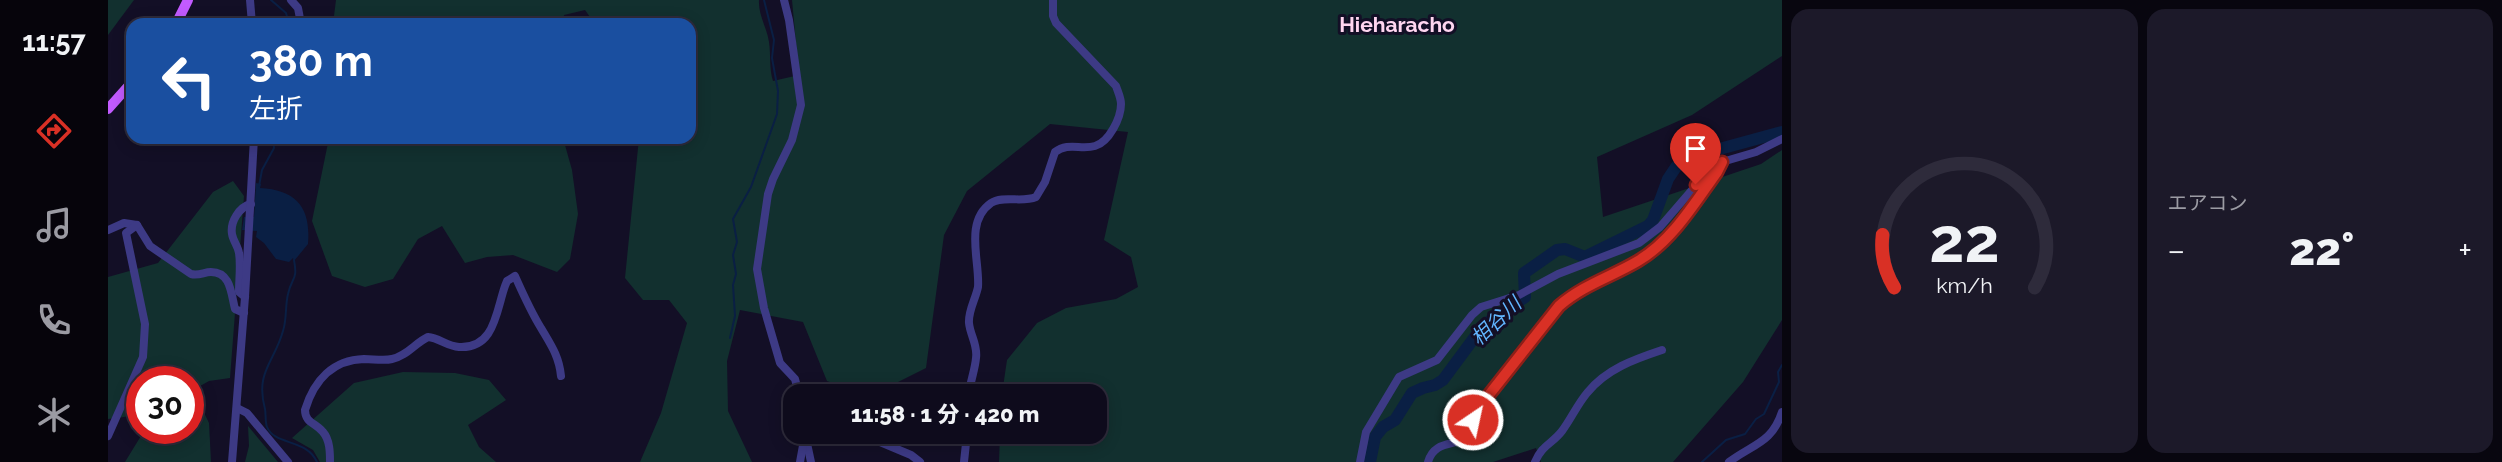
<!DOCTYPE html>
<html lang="ja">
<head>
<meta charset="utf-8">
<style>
	:root { --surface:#0e0b1c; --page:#1c1929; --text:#f1f3f6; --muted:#9b9ba3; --line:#2e2b3b; --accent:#d93025 }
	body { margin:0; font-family:Raleway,"Noto Sans JP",sans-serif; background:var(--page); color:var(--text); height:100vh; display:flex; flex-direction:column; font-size:22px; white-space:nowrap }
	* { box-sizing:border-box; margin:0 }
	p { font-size:20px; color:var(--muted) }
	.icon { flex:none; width:33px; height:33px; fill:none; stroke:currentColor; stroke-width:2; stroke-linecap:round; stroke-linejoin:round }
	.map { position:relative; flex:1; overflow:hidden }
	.details { display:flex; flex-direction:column; gap:9px; padding:9px; background:#08060f; width:720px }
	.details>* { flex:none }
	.banner { position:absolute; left:18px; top:18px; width:570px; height:126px; border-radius:18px; box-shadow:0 3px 15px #0003,0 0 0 2px var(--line); background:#1a4fa0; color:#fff; overflow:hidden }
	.speed { position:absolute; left:18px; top:366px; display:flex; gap:12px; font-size:30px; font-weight:700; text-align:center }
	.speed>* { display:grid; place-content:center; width:78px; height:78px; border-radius:50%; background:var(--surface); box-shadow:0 3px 15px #0003,0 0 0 2px var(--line); line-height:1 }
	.speed .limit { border:9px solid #d22; background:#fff; color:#111 }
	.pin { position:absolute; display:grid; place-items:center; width:51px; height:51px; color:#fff; margin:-62px -26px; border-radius:50% 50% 50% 0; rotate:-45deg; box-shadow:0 0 6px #0007 }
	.pin .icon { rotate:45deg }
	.me { position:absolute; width:66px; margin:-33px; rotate:34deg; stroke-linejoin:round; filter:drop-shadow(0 0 4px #0008) }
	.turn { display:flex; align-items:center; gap:21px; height:126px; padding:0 24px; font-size:27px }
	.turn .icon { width:78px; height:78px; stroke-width:2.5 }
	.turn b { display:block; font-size:42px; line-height:51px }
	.big { font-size:45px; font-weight:800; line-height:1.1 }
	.details .widget { flex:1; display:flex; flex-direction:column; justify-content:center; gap:9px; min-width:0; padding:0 21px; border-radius:18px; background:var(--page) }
	.details .dial { align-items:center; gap:0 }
	.dial svg { height:156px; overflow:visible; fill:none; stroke:var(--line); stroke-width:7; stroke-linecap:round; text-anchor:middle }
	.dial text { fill:var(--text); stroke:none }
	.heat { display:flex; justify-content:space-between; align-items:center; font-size:33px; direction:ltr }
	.details .tiles { flex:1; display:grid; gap:9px; grid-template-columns:repeat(2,1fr) }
	.trip { position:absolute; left:675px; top:384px; width:324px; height:60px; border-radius:18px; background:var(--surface); box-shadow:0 3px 15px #0003,0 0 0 2px var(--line); font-weight:800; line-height:60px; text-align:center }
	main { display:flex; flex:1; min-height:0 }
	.tab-bar { display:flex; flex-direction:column; width:108px; justify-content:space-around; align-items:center; background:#06040b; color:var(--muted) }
	.tab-bar .icon { width:42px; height:42px }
	.tab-bar .on { color:var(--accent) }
	.tab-bar b { font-size:27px; color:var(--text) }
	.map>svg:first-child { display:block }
	.green { fill:#12302f }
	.water { fill:#0a1f44 }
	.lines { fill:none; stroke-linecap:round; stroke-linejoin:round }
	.stream { stroke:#0a1f44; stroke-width:2 }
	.river { stroke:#0a1f44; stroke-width:12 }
	.minor { stroke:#3d3a85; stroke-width:8 }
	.major { stroke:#c25bff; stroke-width:10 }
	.route-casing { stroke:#8d1f18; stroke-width:15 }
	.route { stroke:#d93025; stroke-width:10 }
	.labels { text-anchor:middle; stroke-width:6; stroke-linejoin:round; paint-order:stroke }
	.water-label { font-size:20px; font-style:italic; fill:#62b6ff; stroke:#130f26 }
	.quarter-label { font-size:21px; font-weight:bold; fill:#ffd6f0; stroke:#130f26 }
</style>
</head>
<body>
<main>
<nav class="tab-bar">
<b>11:57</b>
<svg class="icon on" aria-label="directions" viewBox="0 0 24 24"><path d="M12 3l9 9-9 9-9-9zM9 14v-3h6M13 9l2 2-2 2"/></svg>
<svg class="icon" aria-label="music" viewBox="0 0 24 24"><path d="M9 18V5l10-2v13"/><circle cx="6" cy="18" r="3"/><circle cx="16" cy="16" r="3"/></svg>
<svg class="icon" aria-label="phone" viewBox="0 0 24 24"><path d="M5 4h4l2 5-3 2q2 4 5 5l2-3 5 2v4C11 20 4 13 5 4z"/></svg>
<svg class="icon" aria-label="climate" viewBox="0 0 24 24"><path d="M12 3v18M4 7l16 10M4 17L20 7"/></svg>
</nav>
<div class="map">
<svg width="1674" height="462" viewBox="0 0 1674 462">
	<rect width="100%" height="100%" fill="#130f26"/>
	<!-- green -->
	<g class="green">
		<polygon points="0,0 26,0 0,35"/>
		<path d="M228,0H651C650,15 659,28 661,42C663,55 661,68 665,81L691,75L684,0H1674V56L1584,115L1489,157L1495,217L1653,164L1674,150V320L1635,382L1565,462H1433L1428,448L1385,462H891L892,434H988V394H894L899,360L929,323L958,308L1008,299L1030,287L1023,257L996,240L1020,132L942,124L859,191L836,235L818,368L766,394H755L719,381L695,322L632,310L619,361L620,411L644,462H532L553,413L579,323L561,300H535L517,278L531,138H582V24H487L477,10L456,15L454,24H225Z"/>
		<polygon points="221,138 455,138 464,170 470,214 462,259 449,272 405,255 379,257 357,263 334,226 310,239 285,279 257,287 224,276 204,221"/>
		<polygon points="125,181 136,196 122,378 101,381 85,390 101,423 103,462 17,462 36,431 82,430 82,380 32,380 31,415 0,419 0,277 50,263 105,192"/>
		<polygon points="295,372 347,373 381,380 398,400 360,425 371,447 388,462 212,462 205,450 184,438 246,383"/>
		<polygon points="140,426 170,462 137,462 141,446"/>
	</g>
	<!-- water -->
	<path class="water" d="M148,183L153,184L152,188C189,190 203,208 200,244L186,261L185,258L181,262L168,259L156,243L148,237L149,231L134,230L136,217H146Z"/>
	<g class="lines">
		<!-- stream -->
		<g class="stream">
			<polyline points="163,0 178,13 181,24"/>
			<polyline points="151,186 154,170 166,148 165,138"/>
			<path d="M186,260C190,281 184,276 180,294C177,306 179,319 175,331C166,363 147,372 157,409C158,414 157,422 159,427C167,446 198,438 209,462"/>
			<polyline points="622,338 627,316 625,285 628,274 625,255 629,242 625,219 643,187 669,114 670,91 664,58 666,40 656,0"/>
			<polyline points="1594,462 1618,440 1637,434 1648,419 1656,414 1671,382 1670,372 1674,365"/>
		</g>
		<!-- river -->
		<polyline class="river" points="1262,462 1267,437 1275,427 1287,420 1304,393 1315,388 1327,385 1335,380 1372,330 1383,320 1417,297 1416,273 1449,250 1457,249 1477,257 1540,226 1545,220 1560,179 1568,167 1582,157 1674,132"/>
		<!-- minor -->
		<g class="minor">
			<polyline points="142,0 144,24"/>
			<polyline points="183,0 190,8 193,24"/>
			<polyline points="676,0 681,20 693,105 684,140 665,179 660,194 649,269 656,308 672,363 687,379 691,394"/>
			<path d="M0,230L16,223L29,225L42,246L83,274C91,276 96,272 103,272C123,272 123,294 127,309L136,313"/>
			<path d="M137,297L131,292C131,279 133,265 131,253C130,246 125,241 124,234C122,222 131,207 143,204"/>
			<path d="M861,394C862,382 867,370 868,358C870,345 862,335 861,323C860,311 868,298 870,287C872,261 856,222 883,203C895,195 914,203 928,197L937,182L947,152C960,142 973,150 987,146C1001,142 1013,118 1013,104C1013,98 1010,92 1008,86L948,23L945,16V0"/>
			<polyline points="129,408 139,413 180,462"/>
			<polyline points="697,434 703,462"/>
			<polyline points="753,434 803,455 812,462"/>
			<polyline points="0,436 35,357 37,324 18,233 29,225"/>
			<polyline points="124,462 137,297 146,138"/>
			<path d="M222,462C222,453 222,440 215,432C208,423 197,423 197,410C206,380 225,360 256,359C265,359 276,361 284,359C299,356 307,343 320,337C331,338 339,346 351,347C387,349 388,311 397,286L399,281L407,276C415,294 423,312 433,328C443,345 451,356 453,376"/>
			<polyline points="692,462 696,440"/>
			<polyline points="856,462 859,434"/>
			<polyline points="1252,462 1258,432 1291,377 1329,360 1364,315 1373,307 1411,295 1450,274 1531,243 1552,227 1602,169 1614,162 1648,152 1674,139"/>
			<path d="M1320,462C1326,441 1344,446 1360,438L1369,410L1451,306C1475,285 1503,277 1530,261C1564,241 1586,203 1609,172L1613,162"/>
			<path d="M1427,462C1434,445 1444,444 1454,431C1463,419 1469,405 1479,393C1498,369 1527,359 1554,350"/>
			<path d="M1621,462C1645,444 1664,443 1674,412"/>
		</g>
		<!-- major -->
		<g class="major">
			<polyline points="68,24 80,0"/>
			<polyline points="0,109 24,82"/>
		</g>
	</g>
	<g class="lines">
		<defs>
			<path id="route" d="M1365,420L1369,410L1451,306C1475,285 1503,277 1530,261C1564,241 1586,204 1609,172L1614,162L1602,169L1588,185"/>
		</defs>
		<!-- route casing -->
		<use href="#route" class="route-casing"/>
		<!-- route -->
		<use href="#route" class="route"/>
	</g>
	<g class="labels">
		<!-- water labels -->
		<g class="water-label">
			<text transform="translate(1388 321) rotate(-43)" y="7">相谷川</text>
		</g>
		<!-- quarter labels -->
		<g class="quarter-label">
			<text x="1289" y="32">Hieharacho</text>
		</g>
	</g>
</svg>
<div class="speed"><div class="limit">30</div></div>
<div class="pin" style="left:1588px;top:185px;background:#d93025"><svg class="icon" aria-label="arrive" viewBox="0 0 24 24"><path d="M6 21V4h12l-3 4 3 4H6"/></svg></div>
<svg class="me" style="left:1365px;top:420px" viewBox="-20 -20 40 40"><circle r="17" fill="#d93025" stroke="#fff" stroke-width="3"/><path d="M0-11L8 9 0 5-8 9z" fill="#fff"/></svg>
<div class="trip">11:58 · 1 分 · 420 m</div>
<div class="banner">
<div class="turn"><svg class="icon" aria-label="left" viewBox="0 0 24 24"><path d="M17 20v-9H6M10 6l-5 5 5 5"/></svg><div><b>380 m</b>左折</div></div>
</div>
</div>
<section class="details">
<div class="tiles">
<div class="widget dial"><svg viewBox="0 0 100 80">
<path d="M14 69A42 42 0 1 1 86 69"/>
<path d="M14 69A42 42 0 0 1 8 42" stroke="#d93025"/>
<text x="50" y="56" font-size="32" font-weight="700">22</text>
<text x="50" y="72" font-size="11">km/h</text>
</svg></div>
<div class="widget"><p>エアコン</p>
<div class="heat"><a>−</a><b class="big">22°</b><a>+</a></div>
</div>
</div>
</section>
</main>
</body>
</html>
